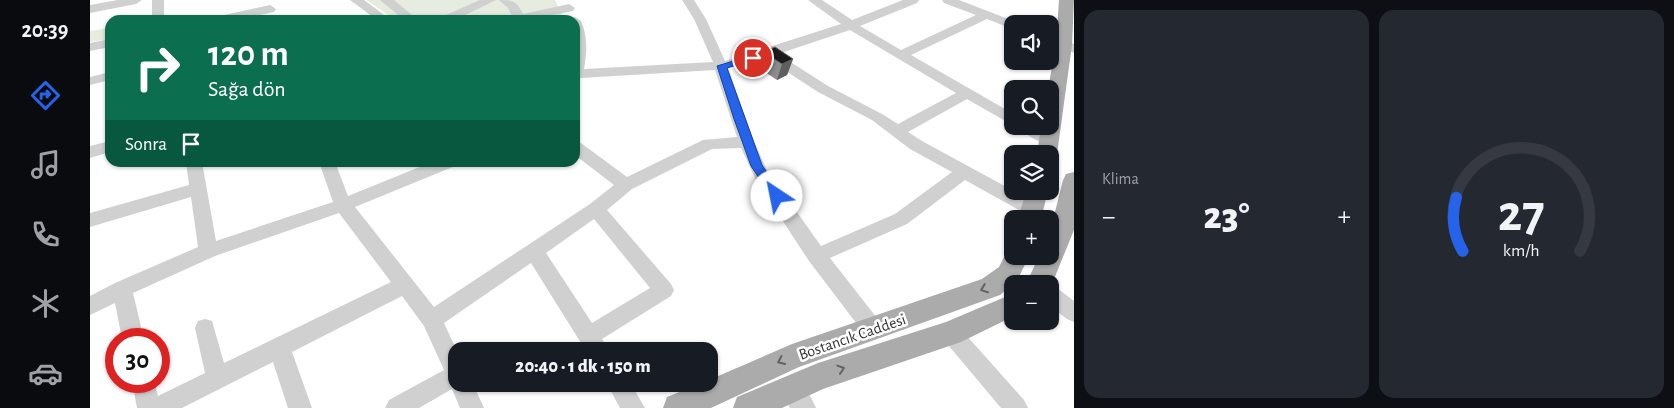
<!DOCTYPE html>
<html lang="tr">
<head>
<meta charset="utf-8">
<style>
	:root { --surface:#171b24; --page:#242831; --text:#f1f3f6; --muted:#9ea1a6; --line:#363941; --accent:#2563eb }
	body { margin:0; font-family:"Alegreya Sans",sans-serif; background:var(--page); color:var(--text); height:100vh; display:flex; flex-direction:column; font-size:19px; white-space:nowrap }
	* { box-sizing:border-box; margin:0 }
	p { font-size:16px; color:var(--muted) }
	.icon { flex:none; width:28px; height:28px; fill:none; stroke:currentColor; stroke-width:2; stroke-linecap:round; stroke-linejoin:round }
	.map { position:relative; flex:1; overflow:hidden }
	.details { display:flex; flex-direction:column; gap:10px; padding:10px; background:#0d0f14; width:600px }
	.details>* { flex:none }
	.guide { position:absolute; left:15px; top:15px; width:475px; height:152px; border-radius:15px; box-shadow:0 1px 4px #0004; background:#0b6e4f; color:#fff; overflow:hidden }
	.controls { position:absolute; left:914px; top:15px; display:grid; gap:10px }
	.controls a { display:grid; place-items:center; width:55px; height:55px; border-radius:10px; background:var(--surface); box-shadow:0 1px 4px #0004; font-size:25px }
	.speed { position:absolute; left:15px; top:328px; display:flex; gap:10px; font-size:25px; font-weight:700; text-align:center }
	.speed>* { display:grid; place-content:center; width:65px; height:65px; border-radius:50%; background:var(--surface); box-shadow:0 1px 4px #0004; line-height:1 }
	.speed .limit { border:8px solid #d22; background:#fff; color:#111 }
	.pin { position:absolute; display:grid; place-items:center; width:42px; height:42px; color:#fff; margin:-21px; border:2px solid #fff; border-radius:50%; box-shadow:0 1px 5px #0007 }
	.me { position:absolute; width:55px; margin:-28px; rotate:326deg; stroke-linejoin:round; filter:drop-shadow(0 0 4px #0008) }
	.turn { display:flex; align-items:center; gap:18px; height:105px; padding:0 20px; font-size:22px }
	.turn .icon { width:65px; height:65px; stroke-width:2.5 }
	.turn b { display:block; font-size:35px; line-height:42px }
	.then { display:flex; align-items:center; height:48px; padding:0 20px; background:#0003; gap:10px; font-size:19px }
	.big { font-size:38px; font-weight:800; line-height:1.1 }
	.details .tile { flex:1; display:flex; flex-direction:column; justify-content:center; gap:8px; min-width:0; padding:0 18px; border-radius:15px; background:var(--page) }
	.details .dial { align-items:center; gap:0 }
	.dial svg { height:130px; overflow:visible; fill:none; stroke:var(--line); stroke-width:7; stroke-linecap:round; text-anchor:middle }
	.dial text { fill:var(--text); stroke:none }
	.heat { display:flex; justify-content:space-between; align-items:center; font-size:28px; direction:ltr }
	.details .tiles { flex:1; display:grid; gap:10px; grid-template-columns:repeat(2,1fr) }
	.trip { position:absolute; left:358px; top:342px; width:270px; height:50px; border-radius:15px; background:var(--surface); box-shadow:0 1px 4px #0004; font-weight:800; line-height:50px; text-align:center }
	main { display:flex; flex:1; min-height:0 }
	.tabs { display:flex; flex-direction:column; width:90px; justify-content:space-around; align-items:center; background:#090b0e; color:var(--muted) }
	.tabs .icon { width:35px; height:35px }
	.tabs .on { color:var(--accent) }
	.tabs b { font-size:22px; color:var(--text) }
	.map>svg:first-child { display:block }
	.green { fill:#e6ecdf }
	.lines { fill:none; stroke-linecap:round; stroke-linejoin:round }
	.minor { fill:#d0d0d0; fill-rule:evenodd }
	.major { fill:#ababab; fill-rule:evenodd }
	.wall { fill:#8c8c8c }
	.shaded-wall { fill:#5f5f5f }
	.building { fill:#1a1a1a; stroke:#5f5f5f }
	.oneway { stroke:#636363 }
	.route { fill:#2563eb; stroke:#184099 }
	.labels { text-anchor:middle; stroke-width:5; stroke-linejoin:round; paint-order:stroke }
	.near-street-label { font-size:16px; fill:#333; stroke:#fff }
</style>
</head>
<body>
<main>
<nav class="tabs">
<b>20:39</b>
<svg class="icon on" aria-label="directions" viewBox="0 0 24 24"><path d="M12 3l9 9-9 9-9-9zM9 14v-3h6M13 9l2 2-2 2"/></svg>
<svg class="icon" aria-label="music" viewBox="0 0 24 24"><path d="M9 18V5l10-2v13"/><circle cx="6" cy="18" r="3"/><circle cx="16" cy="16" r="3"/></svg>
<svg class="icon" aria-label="phone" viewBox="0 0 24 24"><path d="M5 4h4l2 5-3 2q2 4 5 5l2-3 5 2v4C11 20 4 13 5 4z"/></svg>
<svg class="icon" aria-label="climate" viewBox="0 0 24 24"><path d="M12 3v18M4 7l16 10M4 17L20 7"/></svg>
<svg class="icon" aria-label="car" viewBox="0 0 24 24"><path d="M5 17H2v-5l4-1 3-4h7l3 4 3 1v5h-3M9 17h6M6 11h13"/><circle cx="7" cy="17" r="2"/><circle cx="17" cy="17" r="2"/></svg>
</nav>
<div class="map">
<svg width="984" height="408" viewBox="0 0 984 408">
	<rect width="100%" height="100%" fill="#fff"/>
	<!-- green -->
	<g class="green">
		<polygon points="276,0 465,0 474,20 306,20"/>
		<polygon points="20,28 20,39 0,42 0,31"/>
	</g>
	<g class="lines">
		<!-- minor -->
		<g class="minor">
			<polygon points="28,0 52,0 46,4 0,13 0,5"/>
			<rect x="62" y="0" width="12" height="20"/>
			<polygon points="260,0 274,0 301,20 287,20"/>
			<polygon points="290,0 304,0 328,20 314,20"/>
			<polygon points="390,0 406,0 365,20 349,20 351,17"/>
			<path d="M409,0C423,0 427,1 433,14L479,4L485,8L483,11L437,20H424L418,8Z"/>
			<path d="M592,0H604L616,19L635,61L751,24L718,0H732L762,20L813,0H829L827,3L770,26L811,50L886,15L854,3L852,0H869L926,22L927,24H922V29L897,19L821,55L922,113V124L917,122L877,99L818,132L832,141L948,204L951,209L948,214L942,216L936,214L875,180L817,224L740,258L790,322L793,329L790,336L783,338L776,336L719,261L666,180L651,148L622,149L542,189L517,210L581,284L584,290L581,296L512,339L519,351H496L441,263L354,323L367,351L366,384H383L394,408H370L362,389L329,408H295L299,400L354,370L334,326L312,296L202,352L222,408H198L183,362L92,408H47L42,381H64L68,396L115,373L105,328L108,321L115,319L122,321L134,363L301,282L249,213L125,256L43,293L54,339H32L25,303L0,315V296L25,283L108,247L101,197L0,227V213L99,185L96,162H112L126,241L243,202L229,162H245L258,196L342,162H367L365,166L265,207L344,307L500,204L524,185L485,155V142L491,143L537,177L613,140L647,137L625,70L491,78L485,80V20H479L485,17L491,21C498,37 497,53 494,69L623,62L604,19ZM760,30L866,93L808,124L792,114L738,86L688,54ZM676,58L728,92L782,120L820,149L862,172L805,214L731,246L677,170L665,144L638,68ZM504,219L560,288L502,323L456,253Z"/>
			<polygon points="180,5 186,9 184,12 146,20 123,20 125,17"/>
			<polygon points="960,36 984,44 984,53 960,44"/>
			<polygon points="20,39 20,47 0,51 0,43"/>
			<polygon points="20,72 20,80 0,85 0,77"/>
			<path d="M927,126C942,126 960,126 968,140L966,144C953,147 940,136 930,130Z"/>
			<polygon points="20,141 20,152 0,158 0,146"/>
			<polygon points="960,285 967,288 984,301 984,322 977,319 960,306"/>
			<polygon points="861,323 868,326 934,400 938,408 911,408 854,340 850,333 854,326"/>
			<path d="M701,379C713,384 721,396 726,408H700L690,390L693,382Z"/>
			<polygon points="517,384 541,384 555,408 530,408"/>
		</g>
		<!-- major -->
		<g class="major">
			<polygon points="969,0 984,0 982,45 967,154 964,159 960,160 960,154 947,154 951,126 960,126 960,89 958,89 966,45"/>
			<polygon points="984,172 984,230 962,284 960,287 960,284 936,284 949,256 960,256 960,232 973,180 976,174"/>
			<polygon points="936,191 958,191 951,219 928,219"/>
			<polygon points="922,248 922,256 939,256 927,281 910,295 709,367 621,408 573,408 577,397 609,384 619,384 619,380 702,344 892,279 909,267 918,249"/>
			<polygon points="922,294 922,317 871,342 733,389 692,408 643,408 647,397 728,363 856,322"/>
		</g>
	</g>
	<!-- wall -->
	<polygon class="wall" points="674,52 703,59 697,75 687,80 669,68"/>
	<!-- shaded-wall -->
	<polygon class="shaded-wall" points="703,59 697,75 687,80 692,64"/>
	<!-- building -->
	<polygon class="building" points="685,47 703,59 692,64 674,52"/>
	<!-- one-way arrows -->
	<defs><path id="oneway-chevron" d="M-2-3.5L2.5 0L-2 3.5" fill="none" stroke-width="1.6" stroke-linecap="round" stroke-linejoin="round" transform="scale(1.25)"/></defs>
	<g class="oneway">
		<use href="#oneway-chevron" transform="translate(894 289) rotate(159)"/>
		<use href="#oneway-chevron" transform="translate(691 361) rotate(156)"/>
		<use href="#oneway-chevron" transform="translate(751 369) rotate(-18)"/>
	</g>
	<!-- route -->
	<polygon class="route" points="663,55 666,56 666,59 637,68 672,165 692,196 687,200 683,199 661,166 644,119 627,66"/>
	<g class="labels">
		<!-- near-street labels -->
		<g class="near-street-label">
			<text transform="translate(762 336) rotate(-19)" y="6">Bostancık Caddesi</text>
		</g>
	</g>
</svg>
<div class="controls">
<a><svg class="icon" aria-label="sound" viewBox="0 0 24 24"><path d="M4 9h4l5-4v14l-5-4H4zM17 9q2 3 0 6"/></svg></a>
<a><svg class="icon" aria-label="search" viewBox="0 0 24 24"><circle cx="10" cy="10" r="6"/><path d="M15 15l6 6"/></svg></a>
<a><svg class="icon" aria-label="layers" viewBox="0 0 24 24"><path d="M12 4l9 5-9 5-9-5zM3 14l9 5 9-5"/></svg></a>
<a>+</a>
<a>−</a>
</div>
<div class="speed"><div class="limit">30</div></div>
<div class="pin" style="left:663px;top:58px;background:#d93025"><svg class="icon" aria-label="arrive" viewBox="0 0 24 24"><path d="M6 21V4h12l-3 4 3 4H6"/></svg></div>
<svg class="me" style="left:687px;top:196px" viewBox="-20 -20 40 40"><circle r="19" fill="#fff"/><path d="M0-13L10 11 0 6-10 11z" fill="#2563eb"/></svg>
<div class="trip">20:40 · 1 dk · 150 m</div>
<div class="guide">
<div class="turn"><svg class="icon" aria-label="right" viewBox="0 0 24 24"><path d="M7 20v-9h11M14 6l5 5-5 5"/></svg><div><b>120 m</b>Sağa dön</div></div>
<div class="then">Sonra<svg class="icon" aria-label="arrive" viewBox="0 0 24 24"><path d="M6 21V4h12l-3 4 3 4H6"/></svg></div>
</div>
</div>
<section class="details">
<div class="tiles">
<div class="tile"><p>Klima</p>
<div class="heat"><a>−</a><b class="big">23°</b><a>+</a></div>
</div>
<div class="tile dial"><svg viewBox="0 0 100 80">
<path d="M14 69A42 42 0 1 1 86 69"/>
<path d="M14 69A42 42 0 0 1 10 36" stroke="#2563eb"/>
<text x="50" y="56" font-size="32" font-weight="700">27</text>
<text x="50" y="72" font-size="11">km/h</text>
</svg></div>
</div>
</section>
</main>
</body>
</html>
